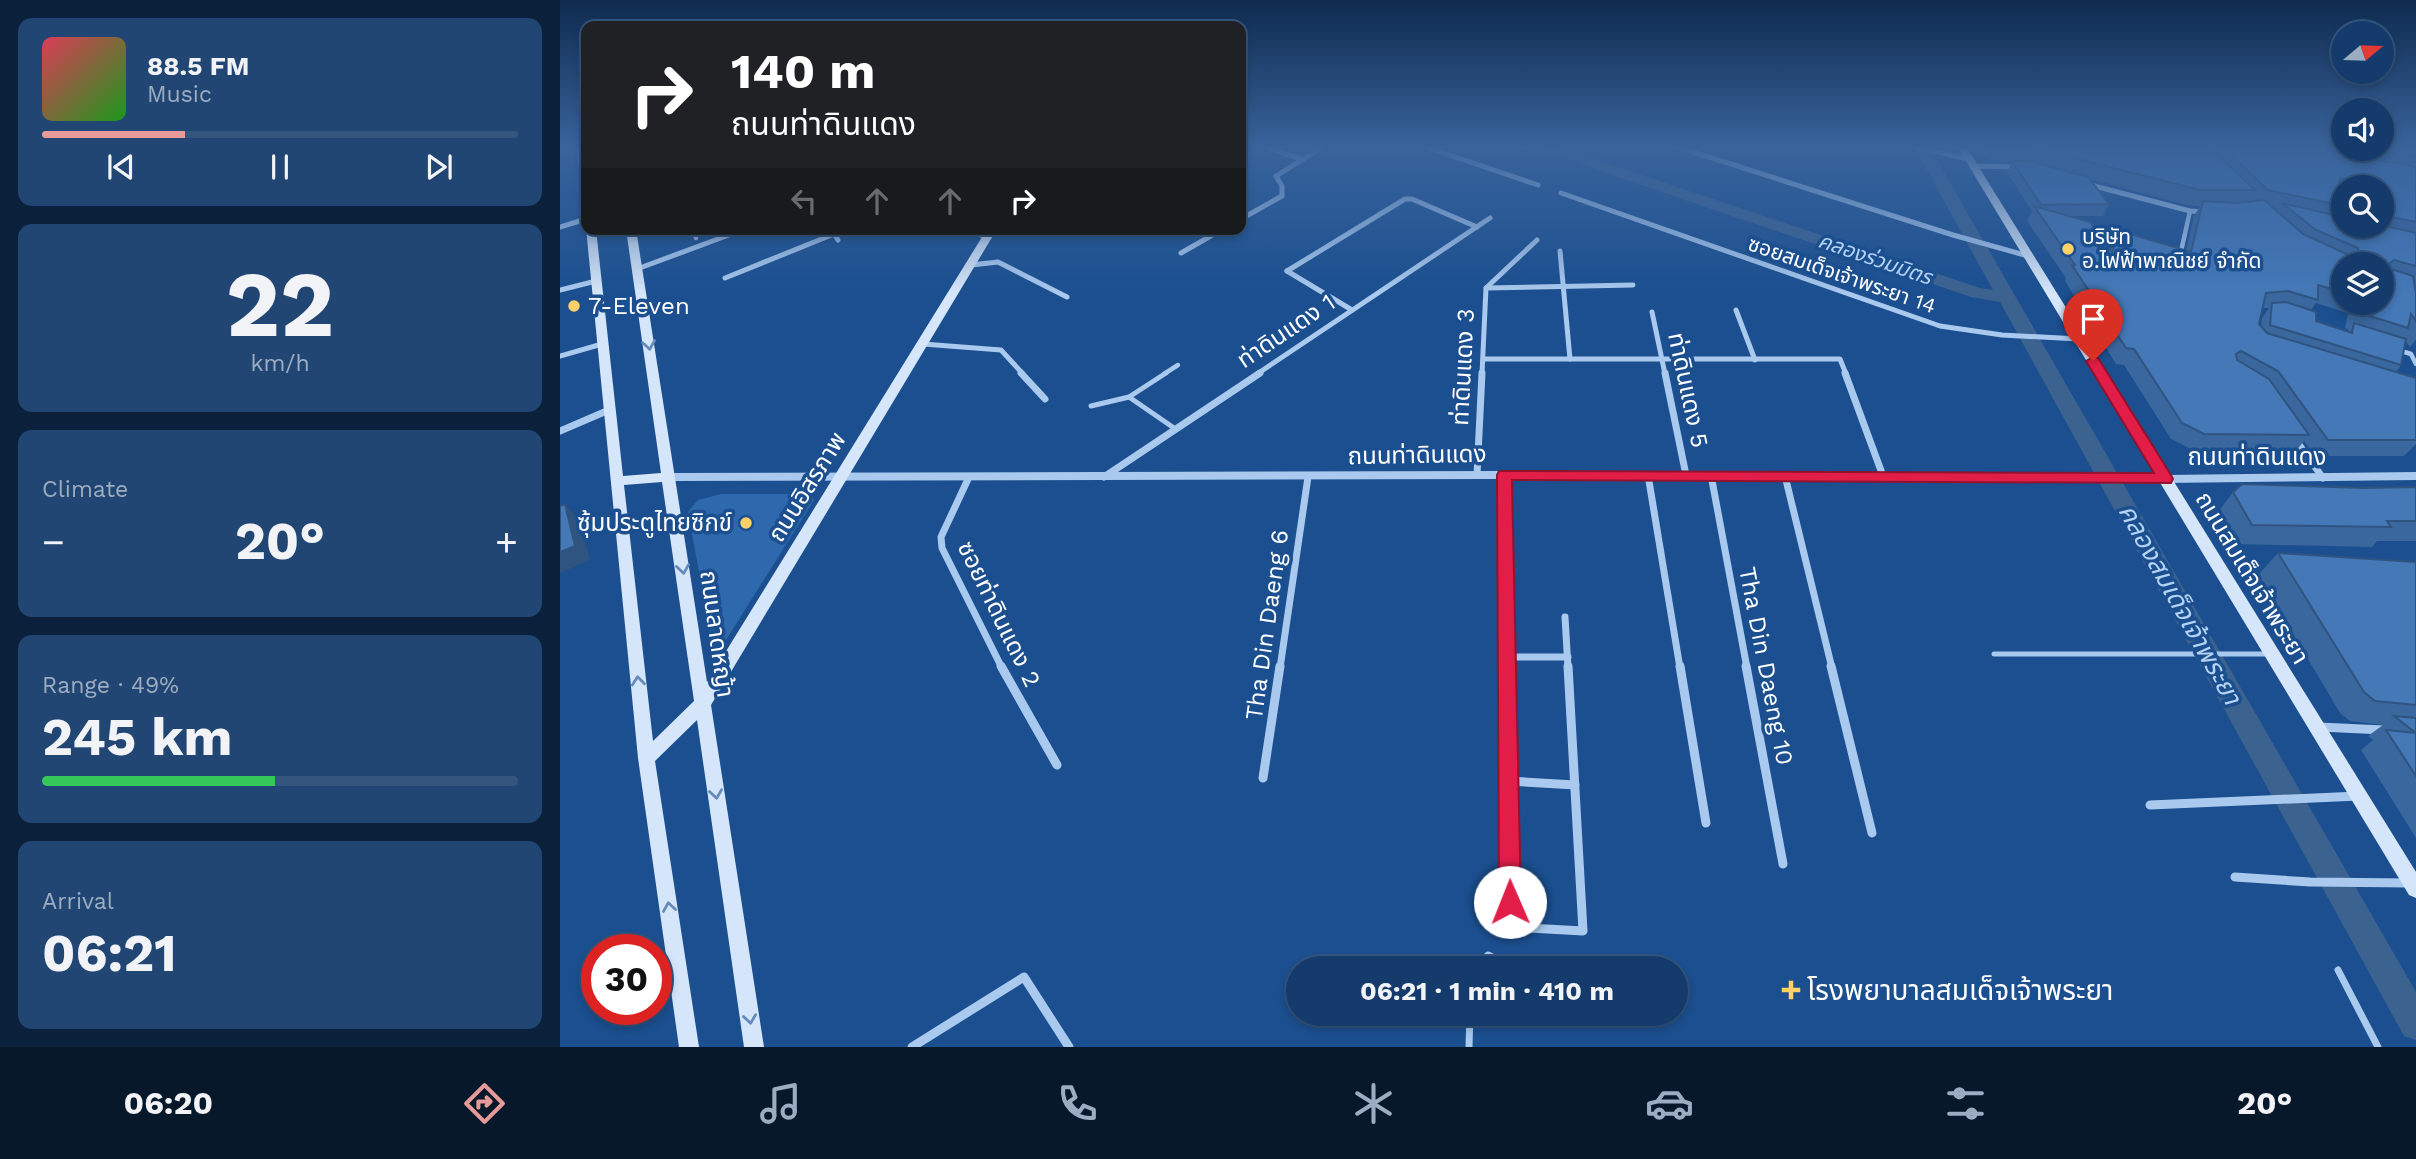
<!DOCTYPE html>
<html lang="en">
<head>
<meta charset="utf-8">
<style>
	:root { --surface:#143b6b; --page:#214673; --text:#f1f3f6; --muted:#9dadc1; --line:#33557e; --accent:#e69b98 }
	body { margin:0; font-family:"Work Sans","Noto Sans Thai",sans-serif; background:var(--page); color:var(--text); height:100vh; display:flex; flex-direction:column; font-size:26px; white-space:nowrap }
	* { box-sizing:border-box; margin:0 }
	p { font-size:23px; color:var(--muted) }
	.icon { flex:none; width:38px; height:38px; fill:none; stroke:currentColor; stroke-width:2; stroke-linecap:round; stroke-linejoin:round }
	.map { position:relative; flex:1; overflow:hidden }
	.details { display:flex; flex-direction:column; gap:18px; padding:18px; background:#0b203b; width:560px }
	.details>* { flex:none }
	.top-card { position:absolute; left:21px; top:21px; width:665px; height:214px; border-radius:14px; box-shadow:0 4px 10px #0003,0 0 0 2px var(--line); background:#202124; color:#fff; overflow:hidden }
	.needle { width:46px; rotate:71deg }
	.tools { position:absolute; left:1771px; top:21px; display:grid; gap:14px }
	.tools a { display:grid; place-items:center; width:63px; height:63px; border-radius:50%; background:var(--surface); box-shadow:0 4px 10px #0003,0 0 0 2px var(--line); font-size:35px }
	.speed { position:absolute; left:21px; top:934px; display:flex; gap:14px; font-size:35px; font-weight:700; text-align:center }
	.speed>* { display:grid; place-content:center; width:91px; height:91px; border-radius:50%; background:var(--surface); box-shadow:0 4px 10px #0003,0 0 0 2px var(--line); line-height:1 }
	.speed .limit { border:10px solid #d22; background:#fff; color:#111 }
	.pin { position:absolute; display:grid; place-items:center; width:60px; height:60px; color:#fff; margin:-72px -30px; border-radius:50% 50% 50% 0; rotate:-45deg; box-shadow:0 0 7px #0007 }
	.pin .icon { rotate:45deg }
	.me { position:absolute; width:77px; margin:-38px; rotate:359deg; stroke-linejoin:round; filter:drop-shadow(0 0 5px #0008) }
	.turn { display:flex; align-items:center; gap:24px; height:147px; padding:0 35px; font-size:32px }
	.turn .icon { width:91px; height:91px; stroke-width:2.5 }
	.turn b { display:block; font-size:49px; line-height:60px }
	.lanes { display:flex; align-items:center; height:66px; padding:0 35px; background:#0003; justify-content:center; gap:35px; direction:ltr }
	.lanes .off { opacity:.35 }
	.big { font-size:52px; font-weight:700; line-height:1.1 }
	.details .widget { flex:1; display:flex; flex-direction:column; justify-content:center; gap:10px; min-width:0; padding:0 24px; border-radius:14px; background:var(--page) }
	.details .dial { align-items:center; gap:0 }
	.dial b { font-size:91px; line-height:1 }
	.song { display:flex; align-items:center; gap:21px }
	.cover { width:84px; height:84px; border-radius:10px; background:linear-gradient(135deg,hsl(350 70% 55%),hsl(120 70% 35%)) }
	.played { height:7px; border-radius:4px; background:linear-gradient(90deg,var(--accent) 30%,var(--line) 30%) }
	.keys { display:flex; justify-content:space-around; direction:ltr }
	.heat { display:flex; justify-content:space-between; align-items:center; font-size:38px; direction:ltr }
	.charge { height:10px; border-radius:5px; background:linear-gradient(90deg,#34c759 49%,var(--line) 0) }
	.trip { position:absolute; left:726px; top:956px; width:402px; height:70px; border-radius:35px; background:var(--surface); box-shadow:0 4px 10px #0003,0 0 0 2px var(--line); font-weight:700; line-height:70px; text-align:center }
	.dock { display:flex; height:112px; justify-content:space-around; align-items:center; background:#08182b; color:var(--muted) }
	.dock .icon { width:49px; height:49px }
	.dock .current { color:var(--accent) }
	.dock b { font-size:32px; color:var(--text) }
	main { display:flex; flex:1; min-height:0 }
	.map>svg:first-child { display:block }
	.green { fill:#2e69ad }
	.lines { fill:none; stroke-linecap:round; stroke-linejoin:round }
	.canal { fill:#3c6290; fill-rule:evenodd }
	.service-far2 { stroke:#a9c9ee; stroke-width:4.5 }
	.service-far1 { stroke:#a9c9ee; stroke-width:5 }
	.service { stroke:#a9c9ee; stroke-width:7 }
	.minor-far2 { stroke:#a9c9ee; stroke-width:5 }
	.minor-far1 { stroke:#a9c9ee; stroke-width:7 }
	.minor { stroke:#a9c9ee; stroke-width:9 }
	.tertiary { fill:#a9c9ee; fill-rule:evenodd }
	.secondary { fill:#d6e6fa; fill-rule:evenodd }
	.wall { fill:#3a679d; fill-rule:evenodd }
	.shaded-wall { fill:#305480 }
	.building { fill:#4478b7; stroke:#305480; stroke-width:2 }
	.oneway { stroke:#668bba }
	.route { fill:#e11d48; stroke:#92132f; stroke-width:2 }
	.poi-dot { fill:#ffd166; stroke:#1b4f8f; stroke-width:2.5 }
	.labels { text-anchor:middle; stroke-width:7; stroke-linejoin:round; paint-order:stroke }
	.far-poi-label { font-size:21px; fill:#fff; stroke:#1b4f8f; text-anchor:start }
	.far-water-label { font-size:21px; font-style:italic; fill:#b5d3f5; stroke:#1b4f8f }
	.far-street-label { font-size:21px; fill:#fff; stroke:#1b4f8f }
	.poi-label { font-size:24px; fill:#fff; stroke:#1b4f8f; text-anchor:start }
	.street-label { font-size:24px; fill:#fff; stroke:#1b4f8f }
	.water-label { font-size:26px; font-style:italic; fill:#b5d3f5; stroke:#1b4f8f }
	.near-poi-label { font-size:28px; fill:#fff; stroke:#1b4f8f; text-anchor:start }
</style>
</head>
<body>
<main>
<section class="details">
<div class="widget">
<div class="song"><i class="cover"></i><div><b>88.5 FM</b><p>Music</p></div></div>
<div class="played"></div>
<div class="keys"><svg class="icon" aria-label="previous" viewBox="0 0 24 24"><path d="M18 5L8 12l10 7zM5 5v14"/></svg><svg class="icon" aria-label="pause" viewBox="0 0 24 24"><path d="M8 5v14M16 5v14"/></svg><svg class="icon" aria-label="next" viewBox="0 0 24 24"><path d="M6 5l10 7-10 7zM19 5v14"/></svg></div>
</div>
<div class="widget dial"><b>22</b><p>km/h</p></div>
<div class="widget"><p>Climate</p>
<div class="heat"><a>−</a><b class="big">20°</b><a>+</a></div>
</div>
<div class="widget"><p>Range · 49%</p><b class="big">245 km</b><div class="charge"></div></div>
<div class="widget"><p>Arrival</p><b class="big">06:21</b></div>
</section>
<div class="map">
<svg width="1856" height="1047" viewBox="0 0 1856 1047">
	<rect width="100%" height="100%" fill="#1b4f8f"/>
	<!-- green -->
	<polygon class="green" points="161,494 251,494 254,500 166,640 157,648 152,642 128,512 138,500"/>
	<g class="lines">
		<!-- canal -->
		<polygon class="canal" points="979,148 1000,148 1420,288 1433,290 1355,148 1370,148 1856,992 1856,1040 1844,1036 1440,302 1411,297 981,151"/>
		<!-- service-far2 -->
		<g class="service-far2">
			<polyline points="133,229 136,238"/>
			<polyline points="398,229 427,237"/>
			<polyline points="72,236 90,229"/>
			<polyline points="1620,256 1630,211"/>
			<polyline points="1838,350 1851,354 1856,364"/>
			<polyline points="604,374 618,365"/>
		</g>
		<!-- service-far1 -->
		<g class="service-far1">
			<polyline points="569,397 606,373"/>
			<polyline points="531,406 569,397 614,428"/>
			<polyline points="1434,654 1711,654"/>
		</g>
		<!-- service -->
		<g class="service">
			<polyline points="914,968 928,955 940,961 996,968"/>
			<polyline points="1778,970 1818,1047"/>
			<polyline points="909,1047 910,1013"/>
		</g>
		<!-- minor-far2 -->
		<g class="minor-far2">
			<polyline points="709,148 741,159"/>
			<polyline points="869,148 978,185"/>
			<polyline points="1121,148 1393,235 1468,256"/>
			<polyline points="1358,148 1409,159"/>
			<polyline points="1413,166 1458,167"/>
			<polyline points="1527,184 1630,211 1644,212"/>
			<polyline points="1001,193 1380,326 1442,335 1519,339"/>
			<polyline points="681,219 722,196 722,186 716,176 761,148"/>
			<polyline points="0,227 26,219"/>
			<polyline points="271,229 278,240"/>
			<polyline points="1000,251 1010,359"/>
			<polyline points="621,253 663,229"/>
			<polyline points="411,265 438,262 507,297"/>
			<polyline points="77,269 185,229"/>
			<polyline points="727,271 845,199 852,199 917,227"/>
			<polyline points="727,271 792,310"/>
			<polyline points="165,278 274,234"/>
			<polyline points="926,288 1073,285"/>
			<polyline points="0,290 36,281"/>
			<polyline points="1176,310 1195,360"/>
			<polyline points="1092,312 1105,374"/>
			<polyline points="363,344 441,350 463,374"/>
			<polyline points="0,356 42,344"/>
			<polyline points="924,359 1280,359 1286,374"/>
			<polyline points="697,374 930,218"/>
			<polyline points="922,374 926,288 977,240"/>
		</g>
		<!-- minor-far1 -->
		<g class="minor-far1">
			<polyline points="461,373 485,399"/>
			<polyline points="1105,373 1126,475"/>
			<polyline points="1285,373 1323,476"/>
			<polyline points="0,431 49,410"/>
			<polyline points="1735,439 1763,478"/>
			<polyline points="917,475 922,373"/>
			<polyline points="945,475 947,668"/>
			<polyline points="1088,475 1120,668"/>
			<polyline points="1151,475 1187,668"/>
			<polyline points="1225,476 1272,668"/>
			<polyline points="409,477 381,537 382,548 442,668"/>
			<polyline points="544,477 700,373"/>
			<polyline points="1005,617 1008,668"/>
			<polyline points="947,657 1008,657"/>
			<polyline points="720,668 748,477"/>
		</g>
		<!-- minor -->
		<g class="minor">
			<polyline points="441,666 497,765"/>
			<polyline points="947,666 950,927 1023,931 1008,666"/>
			<polyline points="1120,666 1146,823"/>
			<polyline points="1186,666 1223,864"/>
			<polyline points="1271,666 1312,833"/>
			<polyline points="1759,727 1824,730"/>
			<polyline points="703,778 720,666"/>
			<polyline points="949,781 1015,785"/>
			<polyline points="1590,805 1799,796"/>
			<polyline points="1675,877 1750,882 1849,883"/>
			<polyline points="352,1047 464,977 509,1047"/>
		</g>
		<!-- tertiary -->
		<polygon class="tertiary" points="945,471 1605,475 1856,472 1856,480 1605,483 945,479 110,481 104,477 110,473"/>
		<!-- secondary -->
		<g class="secondary">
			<polygon points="17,148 26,148 26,194 21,191"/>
			<polygon points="1398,148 1407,148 1856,872 1856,898 1849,895"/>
			<path d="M26,228L36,229L63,476L101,473L66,229H76L147,682L427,229H437L151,705L204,1047H184L137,720L95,761L139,1047H119L78,758ZM102,482L134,701L93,741L64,485Z"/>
		</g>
	</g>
	<!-- wall -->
	<g class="wall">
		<path d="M1421,148H1783V149L1856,148V286H1855V289H1856V340L1850,347L1845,341L1841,365L1836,372L1856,378V444L1844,456H1755L1744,441L1736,451L1633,450L1611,439L1564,365L1556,364L1505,281L1506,278L1467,221L1472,211L1447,172L1452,162L1430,161ZM1530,179L1631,206H1640L1634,216L1626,251L1560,231L1550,250L1510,216H1543L1549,204ZM1783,187H1822V226L1773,215L1779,205V196L1783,197ZM1783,264L1822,303H1783ZM1756,303L1788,313L1785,328L1789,330L1788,331L1756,321L1751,310ZM1703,308H1709L1702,318L1701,326L1699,324Z"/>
		<polygon points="1856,487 1856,541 1817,541 1812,547 1675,544 1658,512 1673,492 1803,488"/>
		<polygon points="1718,553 1856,562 1856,838 1801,750 1813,740 1808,736 1823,725 1790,721 1780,713 1698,575"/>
	</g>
	<!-- shaded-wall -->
	<polygon class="shaded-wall" points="5,504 19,519 30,560 0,573 0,552"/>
	<!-- building -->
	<g class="building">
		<polygon points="1475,148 1644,148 1655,153 1695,190 1640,190"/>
		<polygon points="1664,148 1754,148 1856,167 1856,222 1822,215 1822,187 1817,187 1780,178 1779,205 1708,190"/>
		<polygon points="1822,148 1856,148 1856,157 1812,149 1822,149"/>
		<polygon points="1452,161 1468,161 1528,177 1549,204 1481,205"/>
		<polygon points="1704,200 1743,234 1793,257 1799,255 1798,248 1756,230 1722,203 1783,217 1783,226 1822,225 1856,233 1856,266 1834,260 1829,264 1831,269 1853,276 1856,293 1856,321 1851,314 1848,328 1797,312 1799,303 1822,303 1822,264 1783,264 1783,292 1758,285 1758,300 1728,291 1706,293 1699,324 1707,333 1856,378 1856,440 1768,440 1718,371 1681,351 1676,354 1677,360 1709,379 1749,435 1644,434 1622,423 1574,349 1566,348 1512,265 1515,265 1474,206 1530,222 1552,252 1560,231 1631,252 1643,201 1677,203"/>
		<polygon points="1726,302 1756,312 1756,321 1792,333 1794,323 1846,339 1841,365 1710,325 1712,303"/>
		<polygon points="1682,484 1803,488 1856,487 1856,521 1827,521 1831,527 1692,525 1673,492"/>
		<polygon points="5,504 15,546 0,552 0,506"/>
		<polygon points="1718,553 1856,562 1856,705 1815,701 1804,692"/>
		<polygon points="1834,716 1856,718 1856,733"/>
		<polygon points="1826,730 1856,733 1856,776"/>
	</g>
	<!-- one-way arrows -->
	<defs><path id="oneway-chevron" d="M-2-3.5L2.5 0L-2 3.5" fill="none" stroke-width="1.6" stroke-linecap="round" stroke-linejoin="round" transform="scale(1.75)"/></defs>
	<g class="oneway">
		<use href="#oneway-chevron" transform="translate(89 345) rotate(81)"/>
		<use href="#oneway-chevron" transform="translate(123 569) rotate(82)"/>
		<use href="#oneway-chevron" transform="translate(78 681) rotate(-96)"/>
		<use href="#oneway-chevron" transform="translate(156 794) rotate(82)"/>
		<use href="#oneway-chevron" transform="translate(109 907) rotate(-99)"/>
		<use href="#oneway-chevron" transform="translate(190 1019) rotate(82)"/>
	</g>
	<!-- sky -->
	<linearGradient id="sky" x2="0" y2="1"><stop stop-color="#0f2b4f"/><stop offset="0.5" stop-color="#39639b"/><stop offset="1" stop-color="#39639b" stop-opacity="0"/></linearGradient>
	<rect width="1856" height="294" fill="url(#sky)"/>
	<!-- route -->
	<polygon class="route" points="1533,357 1538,358 1611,475 1613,479 1611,483 952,480 961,902 957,910 950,913 942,910 939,902 937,475 939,471 1594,473 1526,361"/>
	<!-- markers -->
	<g class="poi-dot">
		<circle cx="1508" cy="249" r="7"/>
		<circle cx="14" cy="306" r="7"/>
		<circle cx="186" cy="523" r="7"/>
		<path d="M1227.5 979.5h7v7h7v7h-7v7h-7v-7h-7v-7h7z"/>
	</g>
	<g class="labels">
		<!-- far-poi labels -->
		<g class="far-poi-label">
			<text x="1522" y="244">บริษัท<tspan x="1522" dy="24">อ.ไฟฟ้าพาณิชย์ จำกัด</tspan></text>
		</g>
		<!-- far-water labels -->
		<g class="far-water-label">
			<text transform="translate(1315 259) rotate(19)" y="7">คลองร่วมมิตร</text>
		</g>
		<!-- far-street labels -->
		<g class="far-street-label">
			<text transform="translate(1282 275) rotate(19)" y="7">ซอยสมเด็จเจ้าพระยา 14</text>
		</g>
		<!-- poi labels -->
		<g class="poi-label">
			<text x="28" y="314">7-Eleven</text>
			<text x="172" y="531" text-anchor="end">ซุ้มประตูไทยซิกข์</text>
		</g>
		<!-- street labels -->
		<g class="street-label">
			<text transform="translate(726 331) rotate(-34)" y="8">ท่าดินแดง 1</text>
			<text transform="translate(903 367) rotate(-87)" y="8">ท่าดินแดง 3</text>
			<text transform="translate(1128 390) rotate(78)" y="8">ท่าดินแดง 5</text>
			<text transform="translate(857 455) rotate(-1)" y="8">ถนนท่าดินแดง</text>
			<text x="1697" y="465">ถนนท่าดินแดง</text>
			<text transform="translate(247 487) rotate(-58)" y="8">ถนนอิสรภาพ</text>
			<text transform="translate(1692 578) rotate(59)" y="8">ถนนสมเด็จเจ้าพระยา</text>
			<text transform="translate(439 614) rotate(64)" y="8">ซอยท่าดินแดง 2</text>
			<text transform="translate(707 625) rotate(-82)" y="8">Tha Din Daeng 6</text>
			<text transform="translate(157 634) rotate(82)" y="8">ถนนลาดหญ้า</text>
			<text transform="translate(1206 666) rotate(79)" y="8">Tha Din Daeng 10</text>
		</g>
		<!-- water labels -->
		<g class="water-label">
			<text transform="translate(1620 604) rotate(61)" y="9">คลองสมเด็จเจ้าพระยา</text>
		</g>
		<!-- near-poi labels -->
		<g class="near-poi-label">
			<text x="1247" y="1000">โรงพยาบาลสมเด็จเจ้าพระยา</text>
		</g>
	</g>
</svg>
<div class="tools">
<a><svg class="needle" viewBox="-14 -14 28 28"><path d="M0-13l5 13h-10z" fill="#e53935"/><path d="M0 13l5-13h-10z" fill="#9dadc1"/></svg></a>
<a><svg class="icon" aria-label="sound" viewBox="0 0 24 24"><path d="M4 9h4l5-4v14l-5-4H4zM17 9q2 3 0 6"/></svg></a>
<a><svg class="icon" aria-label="search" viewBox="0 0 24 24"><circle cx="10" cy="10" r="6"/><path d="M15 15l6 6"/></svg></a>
<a><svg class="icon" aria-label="layers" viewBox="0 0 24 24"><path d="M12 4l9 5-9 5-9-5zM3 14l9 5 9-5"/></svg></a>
</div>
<div class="speed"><div class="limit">30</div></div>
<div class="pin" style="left:1533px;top:361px;background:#d93025"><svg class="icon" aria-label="arrive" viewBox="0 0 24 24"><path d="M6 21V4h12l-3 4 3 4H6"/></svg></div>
<svg class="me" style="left:950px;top:902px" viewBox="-20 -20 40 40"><circle r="19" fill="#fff"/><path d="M0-13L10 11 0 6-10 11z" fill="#e11d48"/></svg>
<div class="trip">06:21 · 1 min · 410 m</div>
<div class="top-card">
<div class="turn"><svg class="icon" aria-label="right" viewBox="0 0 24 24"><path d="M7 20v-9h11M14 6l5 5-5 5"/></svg><div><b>140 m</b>ถนนท่าดินแดง</div></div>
<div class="lanes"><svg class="icon off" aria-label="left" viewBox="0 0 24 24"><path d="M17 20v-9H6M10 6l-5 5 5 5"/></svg><svg class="icon off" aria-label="ahead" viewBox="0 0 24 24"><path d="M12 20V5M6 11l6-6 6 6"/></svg><svg class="icon off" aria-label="ahead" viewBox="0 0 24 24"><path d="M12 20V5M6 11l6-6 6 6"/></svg><svg class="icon" aria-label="right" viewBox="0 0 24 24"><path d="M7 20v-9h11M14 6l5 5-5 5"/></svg></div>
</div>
</div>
</main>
<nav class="dock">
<b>06:20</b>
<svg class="icon current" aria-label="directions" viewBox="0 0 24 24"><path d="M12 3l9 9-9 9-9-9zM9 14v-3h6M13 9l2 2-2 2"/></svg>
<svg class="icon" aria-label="music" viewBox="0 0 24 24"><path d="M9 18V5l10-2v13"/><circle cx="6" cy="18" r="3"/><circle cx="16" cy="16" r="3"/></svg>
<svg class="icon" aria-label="phone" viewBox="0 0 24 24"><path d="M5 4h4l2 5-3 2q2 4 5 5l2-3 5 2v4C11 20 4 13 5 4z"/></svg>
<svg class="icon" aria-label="climate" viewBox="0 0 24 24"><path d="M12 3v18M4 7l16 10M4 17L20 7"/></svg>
<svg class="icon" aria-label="car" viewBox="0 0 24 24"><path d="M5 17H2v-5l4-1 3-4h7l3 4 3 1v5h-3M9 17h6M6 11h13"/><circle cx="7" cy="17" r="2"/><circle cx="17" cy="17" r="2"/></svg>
<svg class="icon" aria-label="filters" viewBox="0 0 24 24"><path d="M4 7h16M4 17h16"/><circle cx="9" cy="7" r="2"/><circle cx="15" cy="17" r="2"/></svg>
<b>20°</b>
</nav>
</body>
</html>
